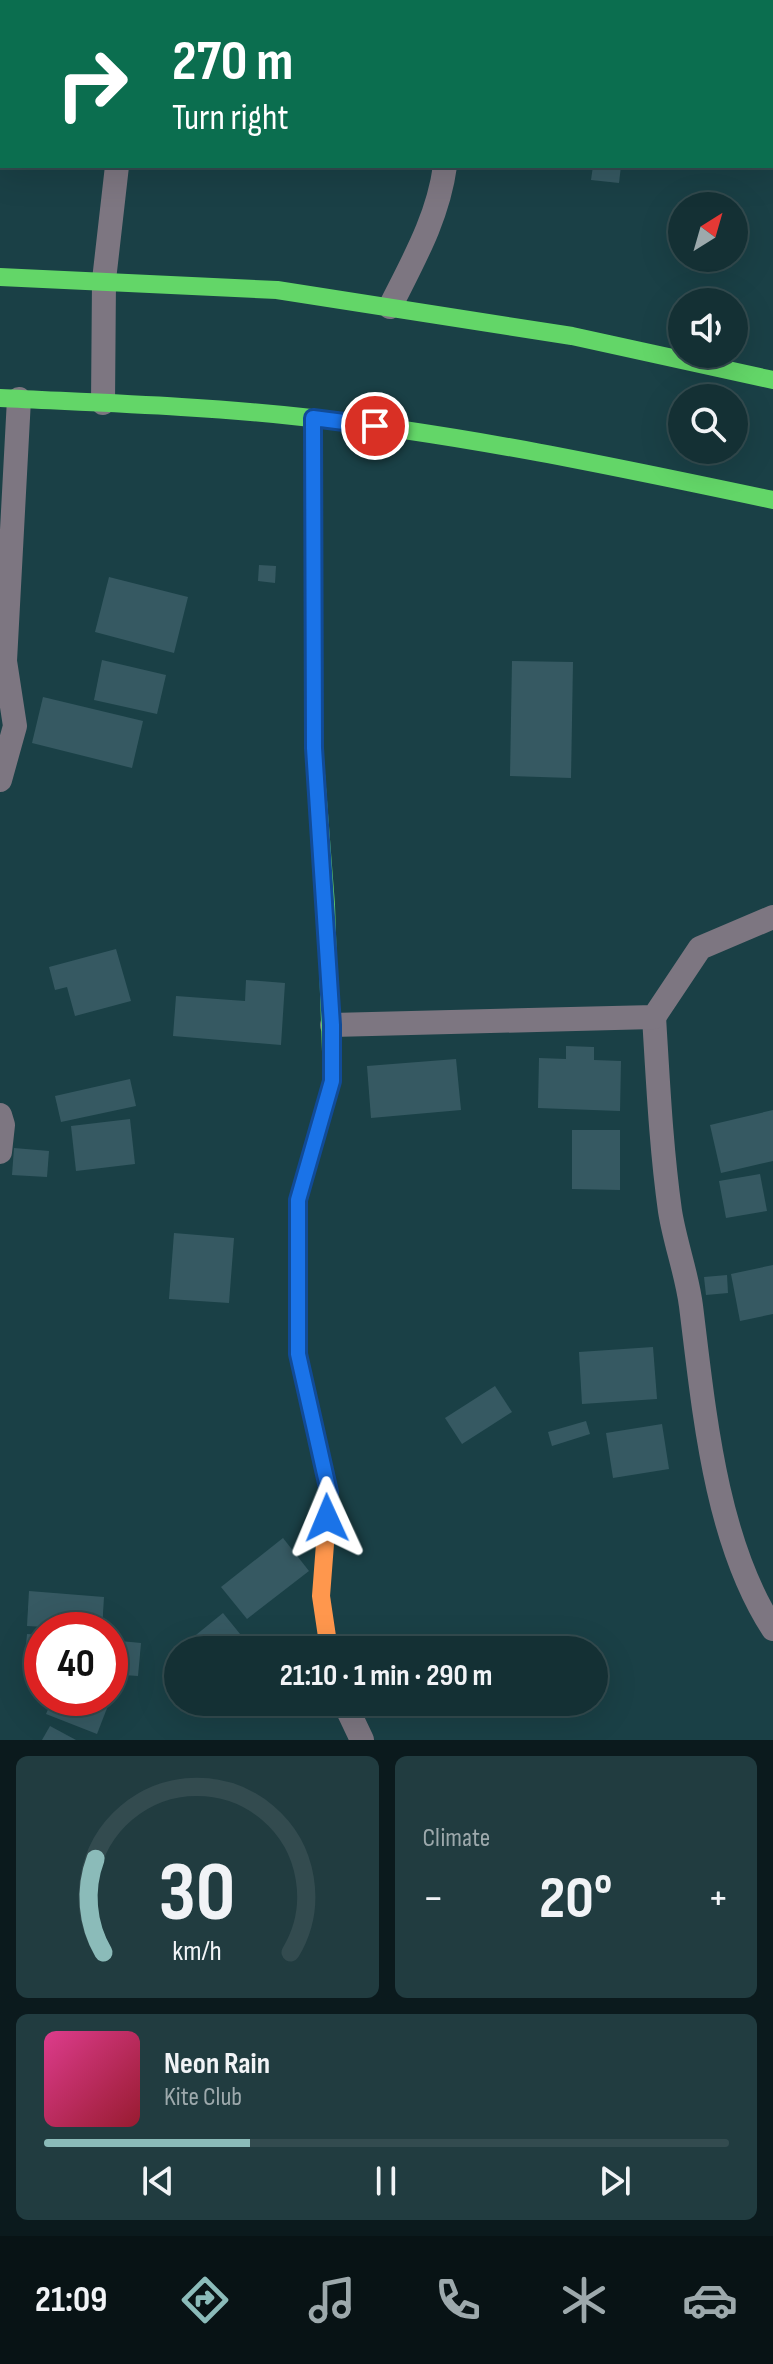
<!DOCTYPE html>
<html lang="en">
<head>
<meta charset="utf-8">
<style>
	:root { --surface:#143034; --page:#213c40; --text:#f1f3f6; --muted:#9da9ac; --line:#334b4f; --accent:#8bbbb9 }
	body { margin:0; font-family:"Sofia Sans Condensed",sans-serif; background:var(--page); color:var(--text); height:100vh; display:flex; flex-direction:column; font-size:30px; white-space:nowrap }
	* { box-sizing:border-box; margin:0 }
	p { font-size:26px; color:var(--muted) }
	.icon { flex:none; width:44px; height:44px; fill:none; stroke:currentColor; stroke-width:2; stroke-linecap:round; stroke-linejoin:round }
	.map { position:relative; height:1740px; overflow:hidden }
	.panel { display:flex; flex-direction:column; gap:16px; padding:16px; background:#0b1a1d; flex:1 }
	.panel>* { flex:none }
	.banner { position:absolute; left:0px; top:0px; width:774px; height:168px; box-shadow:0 8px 32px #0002,0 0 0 2px var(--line); background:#0b6e4f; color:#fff; overflow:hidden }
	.needle { width:52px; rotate:37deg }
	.tools { position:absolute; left:668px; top:192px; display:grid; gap:16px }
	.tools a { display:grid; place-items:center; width:80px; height:80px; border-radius:50%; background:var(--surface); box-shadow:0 8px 32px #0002,0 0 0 2px var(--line); font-size:40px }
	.speed { position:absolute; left:24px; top:1612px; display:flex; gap:16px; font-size:40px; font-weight:700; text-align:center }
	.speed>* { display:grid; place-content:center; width:104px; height:104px; border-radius:50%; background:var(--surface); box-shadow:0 8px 32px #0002,0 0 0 2px var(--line); line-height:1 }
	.speed .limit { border:12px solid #d22; background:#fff; color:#111 }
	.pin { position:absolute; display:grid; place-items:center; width:68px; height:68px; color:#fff; margin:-34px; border:4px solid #fff; border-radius:50%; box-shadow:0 2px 8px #0007 }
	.me { position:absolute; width:88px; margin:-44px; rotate:359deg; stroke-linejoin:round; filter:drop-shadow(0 0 6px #0008) }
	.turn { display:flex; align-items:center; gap:28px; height:168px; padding:0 40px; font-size:36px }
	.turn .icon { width:104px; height:104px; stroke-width:2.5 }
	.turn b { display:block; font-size:56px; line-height:68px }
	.big { font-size:60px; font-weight:700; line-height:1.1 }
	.panel .widget { flex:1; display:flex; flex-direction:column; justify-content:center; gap:12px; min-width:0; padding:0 28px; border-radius:12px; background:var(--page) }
	.panel .dial { align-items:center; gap:0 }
	.dial svg { height:208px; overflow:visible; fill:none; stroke:var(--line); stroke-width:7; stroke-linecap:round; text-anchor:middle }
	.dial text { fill:var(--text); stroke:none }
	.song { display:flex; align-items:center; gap:24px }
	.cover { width:96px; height:96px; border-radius:12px; background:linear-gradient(135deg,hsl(330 70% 55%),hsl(350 70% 35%)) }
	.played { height:8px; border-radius:4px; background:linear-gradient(90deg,var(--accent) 30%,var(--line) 30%) }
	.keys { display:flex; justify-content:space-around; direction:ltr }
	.heat { display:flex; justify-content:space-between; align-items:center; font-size:44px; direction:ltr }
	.panel .tiles { flex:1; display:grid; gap:16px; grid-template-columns:1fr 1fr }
	.widget:last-child { grid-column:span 2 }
	.trip { position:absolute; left:164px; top:1636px; width:444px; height:80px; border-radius:40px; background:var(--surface); box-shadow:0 8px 32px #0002,0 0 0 2px var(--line); font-weight:700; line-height:80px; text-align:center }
	.dock { display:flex; height:128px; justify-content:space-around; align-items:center; background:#081315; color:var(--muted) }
	.dock .icon { width:56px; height:56px }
	.dock .current { color:var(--accent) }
	.dock b { font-size:36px; color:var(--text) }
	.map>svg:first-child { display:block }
	.building { fill:#365962 }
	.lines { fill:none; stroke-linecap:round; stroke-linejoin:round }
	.street { stroke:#7d7681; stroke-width:24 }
	.fast { stroke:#63d668; stroke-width:18 }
	.slow { stroke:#ff974d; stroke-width:18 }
	.route-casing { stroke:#114b97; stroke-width:20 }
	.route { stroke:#1a73e8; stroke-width:14 }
</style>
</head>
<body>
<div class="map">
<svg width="773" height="1740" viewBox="0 0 773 1740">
	<rect width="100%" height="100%" fill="#1a4046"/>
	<!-- building -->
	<g class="building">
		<polygon points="593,166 621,166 619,183 591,180"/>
		<polygon points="259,565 276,566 275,583 258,581"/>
		<polygon points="109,577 188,597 174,653 95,632"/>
		<polygon points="102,660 166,675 157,714 94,700"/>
		<polygon points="512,661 573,662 571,778 510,776"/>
		<polygon points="43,697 143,721 132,768 32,743"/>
		<polygon points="116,949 131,1001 75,1016 67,987 55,990 49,967"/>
		<polygon points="246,980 285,983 281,1045 173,1036 176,996 245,1001"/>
		<polygon points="566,1046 594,1047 594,1060 621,1061 620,1111 538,1108 539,1058 566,1059"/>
		<polygon points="456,1059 461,1110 371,1118 367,1066"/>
		<polygon points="130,1079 136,1106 61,1122 55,1096"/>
		<polygon points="773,1110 773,1161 721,1173 710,1125"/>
		<polygon points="130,1119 135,1164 76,1171 71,1126"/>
		<polygon points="572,1130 620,1130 620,1190 572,1189"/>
		<polygon points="14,1148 49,1151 47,1177 12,1175"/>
		<polygon points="760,1174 767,1211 726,1218 719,1181"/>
		<polygon points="174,1233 234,1238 229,1303 169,1299"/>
		<polygon points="773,1265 773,1314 740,1321 731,1274"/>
		<polygon points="727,1275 728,1293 706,1295 704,1277"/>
		<polygon points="653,1347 657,1399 582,1404 579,1352"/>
		<polygon points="495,1386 512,1412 462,1444 445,1418"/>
		<polygon points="586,1421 590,1434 552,1446 548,1432"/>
		<polygon points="662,1424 669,1469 613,1478 606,1433"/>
		<polygon points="283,1538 309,1571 247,1619 221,1587"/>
		<polygon points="29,1591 104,1597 102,1630 27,1626"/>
		<polygon points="223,1613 249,1645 243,1650 200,1650 191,1639"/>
		<polygon points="27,1634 42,1635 42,1668 24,1667"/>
		<polygon points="110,1640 141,1643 138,1676 110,1674"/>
		<polygon points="53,1698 96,1698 109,1703 97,1734 46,1714"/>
		<polygon points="50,1726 76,1740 42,1740"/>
	</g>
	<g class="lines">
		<!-- street -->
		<g class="street">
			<polyline points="110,0 110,2"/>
			<polyline points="432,2 432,0"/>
			<path d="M390,307C413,261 438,218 445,166"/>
			<polyline points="103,403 104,280 117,166"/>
			<polyline points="0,780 15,726 5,661 19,399"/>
			<path d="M654,1017C658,1081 661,1147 670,1211C675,1243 687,1274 691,1306C704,1410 715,1540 773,1629"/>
			<polyline points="332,1025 654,1017 700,948 773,917"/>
			<polyline points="0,1115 3,1125 0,1152"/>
			<polyline points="344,1702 362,1740"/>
		</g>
		<!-- fast -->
		<g class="fast">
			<polyline points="0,277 277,290 572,336 773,380"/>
			<path d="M0,398C101,403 202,406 302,417C461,434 617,467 773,500"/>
			<polyline points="303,1376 298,1354 298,1200 332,1081 326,905 314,748 313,418"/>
		</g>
		<!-- slow -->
		<polyline class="slow" points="303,1376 329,1492 321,1596 329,1650"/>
	</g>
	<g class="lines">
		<defs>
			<polyline id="route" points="327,1518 329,1492 298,1354 298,1200 332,1081 332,1025 314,748 313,418 375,426"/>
		</defs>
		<!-- route casing -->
		<use href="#route" class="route-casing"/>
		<!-- route -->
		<use href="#route" class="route"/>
	</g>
</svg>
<div class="tools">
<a><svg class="needle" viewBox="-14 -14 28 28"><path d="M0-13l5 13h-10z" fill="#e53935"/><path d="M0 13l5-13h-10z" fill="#9da9ac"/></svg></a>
<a><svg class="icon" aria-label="sound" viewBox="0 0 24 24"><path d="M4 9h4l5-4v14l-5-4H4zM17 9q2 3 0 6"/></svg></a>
<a><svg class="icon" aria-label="search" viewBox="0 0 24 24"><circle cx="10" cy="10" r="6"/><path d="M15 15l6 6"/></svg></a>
</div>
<div class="speed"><div class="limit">40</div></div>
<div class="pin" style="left:375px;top:426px;background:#d93025"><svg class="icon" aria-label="arrive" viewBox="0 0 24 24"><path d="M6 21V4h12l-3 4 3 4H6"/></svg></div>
<svg class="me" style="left:327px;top:1518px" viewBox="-20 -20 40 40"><path d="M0-17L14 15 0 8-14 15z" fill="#1a73e8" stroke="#fff" stroke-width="4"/></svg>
<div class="trip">21:10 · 1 min · 290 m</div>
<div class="banner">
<div class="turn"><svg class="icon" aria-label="right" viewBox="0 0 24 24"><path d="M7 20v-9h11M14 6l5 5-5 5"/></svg><div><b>270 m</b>Turn right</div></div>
</div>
</div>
<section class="panel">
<div class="tiles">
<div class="widget dial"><svg viewBox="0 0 100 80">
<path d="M14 69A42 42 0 1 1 86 69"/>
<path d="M14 69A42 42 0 0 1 11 33" stroke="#8bbbb9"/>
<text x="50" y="56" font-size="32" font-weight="700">30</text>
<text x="50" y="72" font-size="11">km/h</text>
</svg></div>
<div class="widget"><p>Climate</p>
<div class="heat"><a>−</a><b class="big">20°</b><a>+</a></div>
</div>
<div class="widget">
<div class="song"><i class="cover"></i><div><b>Neon Rain</b><p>Kite Club</p></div></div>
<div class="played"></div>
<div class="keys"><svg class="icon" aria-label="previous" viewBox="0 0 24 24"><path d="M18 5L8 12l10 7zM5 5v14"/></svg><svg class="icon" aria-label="pause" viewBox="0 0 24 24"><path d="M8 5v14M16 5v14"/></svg><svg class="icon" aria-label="next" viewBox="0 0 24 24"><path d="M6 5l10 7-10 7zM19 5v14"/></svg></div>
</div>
</div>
</section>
<nav class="dock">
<b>21:09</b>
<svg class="icon current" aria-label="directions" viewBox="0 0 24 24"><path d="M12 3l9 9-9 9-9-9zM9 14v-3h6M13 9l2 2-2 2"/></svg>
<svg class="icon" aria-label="music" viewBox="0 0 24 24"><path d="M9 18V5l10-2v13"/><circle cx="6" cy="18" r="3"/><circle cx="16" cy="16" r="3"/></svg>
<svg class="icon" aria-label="phone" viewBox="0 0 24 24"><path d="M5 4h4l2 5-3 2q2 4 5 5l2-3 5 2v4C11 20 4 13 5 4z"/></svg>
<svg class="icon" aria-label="climate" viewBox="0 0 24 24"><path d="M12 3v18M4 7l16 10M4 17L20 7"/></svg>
<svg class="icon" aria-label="car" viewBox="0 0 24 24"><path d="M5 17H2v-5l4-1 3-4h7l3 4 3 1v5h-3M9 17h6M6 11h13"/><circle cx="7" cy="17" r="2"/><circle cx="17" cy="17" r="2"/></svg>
</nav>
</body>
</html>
